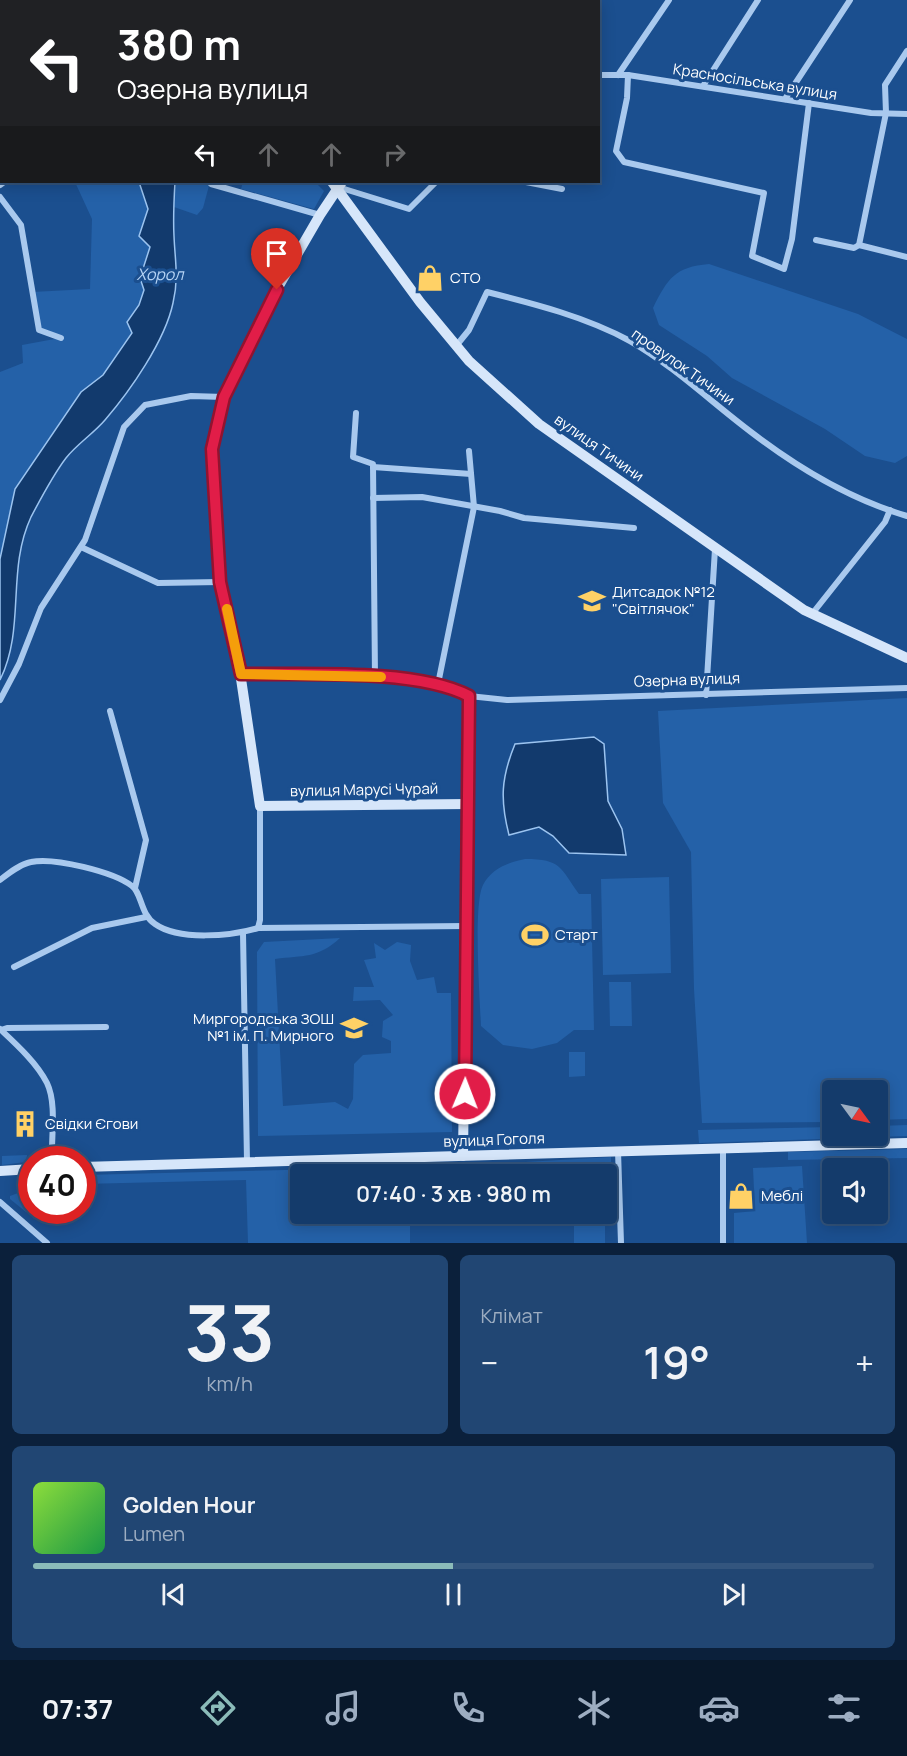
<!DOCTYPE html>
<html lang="uk">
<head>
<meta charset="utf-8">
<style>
	:root { --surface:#143b6b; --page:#214673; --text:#f1f3f6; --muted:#9dadc1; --line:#33557e; --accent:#8bbbb9 }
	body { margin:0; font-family:Manrope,sans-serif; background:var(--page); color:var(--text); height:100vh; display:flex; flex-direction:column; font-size:22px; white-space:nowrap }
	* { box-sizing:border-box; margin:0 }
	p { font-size:20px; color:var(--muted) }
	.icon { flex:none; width:33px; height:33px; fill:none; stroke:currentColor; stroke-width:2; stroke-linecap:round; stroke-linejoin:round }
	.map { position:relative; height:1243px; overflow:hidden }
	.sheet { display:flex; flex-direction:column; gap:12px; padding:12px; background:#0b203b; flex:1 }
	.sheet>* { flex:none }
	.guide { position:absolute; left:0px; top:0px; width:600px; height:183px; box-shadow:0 3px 15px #0003,0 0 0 2px var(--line); background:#202124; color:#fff; overflow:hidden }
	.needle { width:39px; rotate:123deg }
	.buttons { position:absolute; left:822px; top:1080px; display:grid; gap:12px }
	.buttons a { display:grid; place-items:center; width:66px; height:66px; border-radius:6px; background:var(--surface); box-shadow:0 3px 15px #0003,0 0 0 2px var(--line); font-size:30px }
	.speed { position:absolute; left:18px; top:1146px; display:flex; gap:12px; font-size:30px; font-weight:700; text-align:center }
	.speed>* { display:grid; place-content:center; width:78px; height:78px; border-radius:50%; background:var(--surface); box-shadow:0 3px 15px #0003,0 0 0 2px var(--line); line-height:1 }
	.speed .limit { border:9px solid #d22; background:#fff; color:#111 }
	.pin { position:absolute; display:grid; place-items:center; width:51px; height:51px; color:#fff; margin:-62px -26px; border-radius:50% 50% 50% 0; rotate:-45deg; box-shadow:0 0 6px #0007 }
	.pin .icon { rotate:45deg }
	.me { position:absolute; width:66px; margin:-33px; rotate:1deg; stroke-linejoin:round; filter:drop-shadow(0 0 4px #0008) }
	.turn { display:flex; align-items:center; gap:21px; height:126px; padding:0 18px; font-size:27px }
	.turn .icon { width:78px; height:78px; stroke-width:2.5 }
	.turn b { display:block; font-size:42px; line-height:51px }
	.lanes { display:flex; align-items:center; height:57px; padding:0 18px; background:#0003; justify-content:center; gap:30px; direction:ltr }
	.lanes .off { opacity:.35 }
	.big { font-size:45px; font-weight:600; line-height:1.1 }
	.sheet .widget { flex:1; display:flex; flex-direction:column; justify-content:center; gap:9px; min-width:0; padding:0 21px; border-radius:9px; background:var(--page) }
	.sheet .dial { align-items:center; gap:0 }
	.dial b { font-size:78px; line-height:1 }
	.song { display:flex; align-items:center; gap:18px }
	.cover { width:72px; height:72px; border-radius:9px; background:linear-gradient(135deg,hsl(90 70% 55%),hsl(140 70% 35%)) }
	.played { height:6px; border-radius:3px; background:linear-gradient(90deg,var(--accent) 50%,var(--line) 50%) }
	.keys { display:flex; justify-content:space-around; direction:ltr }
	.heat { display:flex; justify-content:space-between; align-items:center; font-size:33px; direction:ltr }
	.sheet .tiles { flex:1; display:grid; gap:12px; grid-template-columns:1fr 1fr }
	.widget:last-child { grid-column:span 2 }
	.trip { position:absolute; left:290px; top:1164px; width:327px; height:60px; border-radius:6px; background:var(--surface); box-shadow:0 3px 15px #0003,0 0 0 2px var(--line); font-weight:600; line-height:60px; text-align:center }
	.tab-bar { display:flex; height:96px; justify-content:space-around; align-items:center; background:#08182b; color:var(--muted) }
	.tab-bar .icon { width:42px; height:42px }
	.tab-bar .selected { color:var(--accent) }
	.tab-bar b { font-size:27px; color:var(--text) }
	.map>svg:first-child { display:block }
	.green { fill:#2461a8 }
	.water { fill:#123a6d; stroke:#9cc4f0; stroke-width:1.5 }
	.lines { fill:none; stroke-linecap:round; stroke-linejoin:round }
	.street { stroke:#a9c9ee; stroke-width:6 }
	.secondary { stroke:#d6e6fa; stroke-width:10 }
	.route-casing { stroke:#92132f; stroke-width:15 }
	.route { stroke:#e11d48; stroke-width:10 }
	.slow { stroke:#f59e0b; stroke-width:10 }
	.labels { text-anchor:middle; stroke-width:6; stroke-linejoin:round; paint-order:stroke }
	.street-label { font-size:15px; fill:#fff; stroke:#1b4f8f }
	.poi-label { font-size:15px; fill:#fff; stroke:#1b4f8f; text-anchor:start }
	.water-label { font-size:16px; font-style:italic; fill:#b5d3f5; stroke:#1b4f8f }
</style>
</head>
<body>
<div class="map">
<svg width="907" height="1243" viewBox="0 0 907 1243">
	<rect width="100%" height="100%" fill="#1b4f8f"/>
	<!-- green -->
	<g class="green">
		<polygon points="4,0 50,1 2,2 1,74 0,2"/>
		<polygon points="83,0 263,0 263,1 83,2"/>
		<polygon points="75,182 139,182 148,209 139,236 150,247 140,278 144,290 139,305 127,322 132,332 103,375 81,392 15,489 0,559 0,372 23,363 22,345 60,338 39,330 32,292 90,289 92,219"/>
		<polygon points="176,182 210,182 203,208 197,215 174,207"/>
		<polygon points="243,182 315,182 324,191 314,209 241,189"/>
		<path d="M709,264L858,314L907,339V456L895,463L865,456L825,429L732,378L707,356L659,325L653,308C668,278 675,267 709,264Z"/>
		<polygon points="907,698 907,1119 878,1120 878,1090 832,1090 832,1122 702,1123 694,989 691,852 663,803 658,711"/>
		<path d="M525,859C562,859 560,868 579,894H591L594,1030H574L557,1043L532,1049L503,1045L481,1026C480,999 473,905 483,885C491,869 509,862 525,859Z"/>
		<polygon points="669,877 671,973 603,975 601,879"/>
		<path d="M340,938C317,959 304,955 275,959L283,1106L335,1102L348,1109L353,1099L354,1064L363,1055L391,1053V1041L382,1037L383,1021L393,1015L380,1000L353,1001L354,987H374L364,960L376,958L374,943L385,950L397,942L411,945L410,961L417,980L434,977L437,993H451L452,1132L258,1136L257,952L264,942Z"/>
		<polygon points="609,982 631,982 632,1026 610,1026"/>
		<polygon points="569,1052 585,1052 585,1076 569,1077"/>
		<polygon points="907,1125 907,1136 699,1143 698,1130 832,1127 832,1136 878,1136 878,1126"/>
		<polygon points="907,1149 907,1158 788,1160 788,1152"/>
		<polygon points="27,1155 26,1162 2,1165 2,1156"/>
		<polygon points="611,1157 611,1168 420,1174 420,1168"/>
		<polygon points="802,1166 807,1243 734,1243 734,1213 755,1211 753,1168"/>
		<polygon points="411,1167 411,1174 300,1174 300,1214 410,1214 410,1243 248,1243 246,1180 83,1184 83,1175"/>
		<polygon points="18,1193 26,1194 26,1212 10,1199 10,1196"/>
		<rect x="574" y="1214" width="31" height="29"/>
	</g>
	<!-- water -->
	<g class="water">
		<path d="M139,182H175C174,199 173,218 174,236C175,261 179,278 173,303C165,341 130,391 105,420C93,434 77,444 66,458C53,475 41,498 31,517C6,571 26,627 0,680V559L15,489L81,392L103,375L132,333L127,322L139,305L144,290L140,278L150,247L139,236L148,209Z"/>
		<path d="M594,737L604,744L608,801L622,829L626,855L569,853L553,836L539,827L509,835C500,800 501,778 515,744Z"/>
	</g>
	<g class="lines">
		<!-- street -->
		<g class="street">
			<polyline points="268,0 268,2"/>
			<polyline points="575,2 576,0"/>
			<polyline points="907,51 885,85 886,113 859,245 907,257"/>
			<polyline points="598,75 628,75 871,113 907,114"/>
			<polyline points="618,75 669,0"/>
			<polyline points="628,75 627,98 616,151 624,162 764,193 752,256 784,269 792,239 809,103"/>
			<polyline points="703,86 758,0"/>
			<polyline points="785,99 850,0"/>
			<polyline points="526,182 562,189"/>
			<polyline points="211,184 320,215"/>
			<polyline points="0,185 4,182"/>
			<polyline points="338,187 409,209 436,182"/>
			<polyline points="0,197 21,225 39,330 61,338"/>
			<polyline points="816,240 854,248 859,245"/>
			<path d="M456,346L469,330L487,292C535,304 586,317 630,341C674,366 711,402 751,432C798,468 849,499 907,516"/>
			<polyline points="356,413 353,457 373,464 375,677"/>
			<polyline points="373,467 471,474"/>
			<polyline points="373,498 422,497 500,511 524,518 634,528"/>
			<polyline points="81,547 158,583 220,582"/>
			<polyline points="812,614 885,522 890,510"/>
			<polyline points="438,684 474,507 469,451"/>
			<polyline points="706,695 715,549"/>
			<polyline points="469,696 507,700 907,688"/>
			<polyline points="0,700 19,664 41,608 85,540 124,427 145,405 191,396 224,397"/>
			<polyline points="110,711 146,840 135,888"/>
			<path d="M0,880C9,873 20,864 31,862C54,857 114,872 132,886C142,893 140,914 155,924C179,941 231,936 258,928L466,926"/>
			<polyline points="258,928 260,920 260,806"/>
			<polyline points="243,933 247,1161"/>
			<polyline points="14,967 92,928 146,917"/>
			<path d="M0,1029C16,1044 37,1063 47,1083C57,1104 51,1137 52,1160"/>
			<polyline points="1,1030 7,1028 106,1027"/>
			<polyline points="723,1148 723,1243"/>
			<polyline points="618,1151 621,1243"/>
			<polyline points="0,1202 47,1243"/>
		</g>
		<!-- secondary -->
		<g class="secondary">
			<polyline points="426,2 426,0"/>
			<polyline points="0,120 2,119"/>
			<polyline points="332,182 420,302 469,361 539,424 804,610 907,658"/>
			<polyline points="342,182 320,215 266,308 224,397 212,449 220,582 237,652 260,806 469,804"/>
			<path d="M241,674C301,675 417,668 469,696L463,1156"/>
			<polyline points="82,1167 907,1143"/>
			<polyline points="0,1171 32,1169"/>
		</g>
	</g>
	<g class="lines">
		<defs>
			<path id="route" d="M277,290L224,397L212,449L220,582L241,674C302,675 416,668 469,696L465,1094"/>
		</defs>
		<!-- route casing -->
		<use href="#route" class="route-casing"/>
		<!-- route -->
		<use href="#route" class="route"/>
		<!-- slow -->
		<polyline class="slow" points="227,609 241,674 381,677"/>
	</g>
	<!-- icons -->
	<defs>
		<symbol id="shop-bare" viewBox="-9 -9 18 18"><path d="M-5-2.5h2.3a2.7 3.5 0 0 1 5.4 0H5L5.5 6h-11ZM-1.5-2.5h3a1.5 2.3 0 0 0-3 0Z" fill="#ffd166" stroke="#1b4f8f" stroke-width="2.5" paint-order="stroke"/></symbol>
		<symbol id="school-bare" viewBox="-9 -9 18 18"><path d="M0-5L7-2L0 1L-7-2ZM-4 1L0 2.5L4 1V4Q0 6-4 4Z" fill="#ffd166" stroke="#1b4f8f" stroke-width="2.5" paint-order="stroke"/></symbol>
		<symbol id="stadium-bare" viewBox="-9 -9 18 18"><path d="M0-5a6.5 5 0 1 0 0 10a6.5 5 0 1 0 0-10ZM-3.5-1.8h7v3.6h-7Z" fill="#ffd166" stroke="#1b4f8f" stroke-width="2.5" paint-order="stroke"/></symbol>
		<symbol id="building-bare" viewBox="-9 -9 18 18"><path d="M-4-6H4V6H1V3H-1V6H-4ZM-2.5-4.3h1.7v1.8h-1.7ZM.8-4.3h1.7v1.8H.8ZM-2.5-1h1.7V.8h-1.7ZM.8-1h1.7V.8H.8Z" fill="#ffd166" stroke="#1b4f8f" stroke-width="2.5" paint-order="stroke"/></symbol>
	</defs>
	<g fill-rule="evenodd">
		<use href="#shop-bare" x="411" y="259" width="38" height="38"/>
		<use href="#school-bare" x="573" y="582" width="38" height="38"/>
		<use href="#stadium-bare" x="516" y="916" width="38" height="38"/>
		<use href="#school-bare" x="335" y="1009" width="38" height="38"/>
		<use href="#building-bare" x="6" y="1105" width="38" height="38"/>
		<use href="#shop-bare" x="722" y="1177" width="38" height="38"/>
	</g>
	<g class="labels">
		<!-- street labels -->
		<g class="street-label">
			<text transform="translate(755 82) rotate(9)" y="5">Красносільська вулиця</text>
			<text transform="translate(683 367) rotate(35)" y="5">провулок Тичини</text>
			<text transform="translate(599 448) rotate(35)" y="5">вулиця Тичини</text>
			<text transform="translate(687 680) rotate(-2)" y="5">Озерна вулиця</text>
			<text transform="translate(364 790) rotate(-1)" y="5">вулиця Марусі Чурай</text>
			<text transform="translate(494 1140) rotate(-2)" y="5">вулиця Гоголя</text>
		</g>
		<!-- poi labels -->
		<g class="poi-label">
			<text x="450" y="283">СТО</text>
			<text x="612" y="597">Дитсадок №12<tspan x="612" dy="17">"Світлячок"</tspan></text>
			<text x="555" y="940">Старт</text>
			<text x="334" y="1024" text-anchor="end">Миргородська ЗОШ<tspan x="334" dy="17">№1 ім. П. Мирного</tspan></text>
			<text x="45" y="1129">Свідки Єгови</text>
			<text x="761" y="1201">Меблі</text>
		</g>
		<!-- water labels -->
		<g class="water-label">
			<text x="160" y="280">Хорол</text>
		</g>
	</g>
</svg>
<div class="buttons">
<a><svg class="needle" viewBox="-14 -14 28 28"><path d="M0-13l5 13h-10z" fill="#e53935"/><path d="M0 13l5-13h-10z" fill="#9dadc1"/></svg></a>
<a><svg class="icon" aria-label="sound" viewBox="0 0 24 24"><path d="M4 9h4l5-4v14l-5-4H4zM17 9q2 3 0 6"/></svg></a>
</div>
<div class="speed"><div class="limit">40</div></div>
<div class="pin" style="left:277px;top:290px;background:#d93025"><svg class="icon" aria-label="arrive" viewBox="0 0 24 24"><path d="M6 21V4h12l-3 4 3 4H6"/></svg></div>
<svg class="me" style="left:465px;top:1094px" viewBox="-20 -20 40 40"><circle r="17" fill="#e11d48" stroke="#fff" stroke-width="3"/><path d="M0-11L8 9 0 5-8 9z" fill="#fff"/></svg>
<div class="trip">07:40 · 3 хв · 980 m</div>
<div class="guide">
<div class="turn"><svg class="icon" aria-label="left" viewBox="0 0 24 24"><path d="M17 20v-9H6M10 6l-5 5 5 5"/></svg><div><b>380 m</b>Озерна вулиця</div></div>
<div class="lanes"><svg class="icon" aria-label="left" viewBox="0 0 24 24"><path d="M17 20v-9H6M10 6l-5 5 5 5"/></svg><svg class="icon off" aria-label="ahead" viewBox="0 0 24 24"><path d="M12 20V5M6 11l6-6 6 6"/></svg><svg class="icon off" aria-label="ahead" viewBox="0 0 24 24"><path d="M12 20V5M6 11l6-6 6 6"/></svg><svg class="icon off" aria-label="right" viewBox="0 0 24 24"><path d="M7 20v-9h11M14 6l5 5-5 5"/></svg></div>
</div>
</div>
<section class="sheet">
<div class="tiles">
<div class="widget dial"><b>33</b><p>km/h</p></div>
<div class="widget"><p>Клімат</p>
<div class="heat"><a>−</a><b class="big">19°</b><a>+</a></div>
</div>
<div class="widget">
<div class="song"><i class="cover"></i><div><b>Golden Hour</b><p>Lumen</p></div></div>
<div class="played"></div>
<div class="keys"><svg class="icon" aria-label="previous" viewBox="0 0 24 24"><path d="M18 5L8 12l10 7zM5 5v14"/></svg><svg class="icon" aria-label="pause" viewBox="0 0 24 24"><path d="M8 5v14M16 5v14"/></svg><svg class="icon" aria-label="next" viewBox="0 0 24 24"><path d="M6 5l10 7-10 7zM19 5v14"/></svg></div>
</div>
</div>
</section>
<nav class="tab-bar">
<b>07:37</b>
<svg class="icon selected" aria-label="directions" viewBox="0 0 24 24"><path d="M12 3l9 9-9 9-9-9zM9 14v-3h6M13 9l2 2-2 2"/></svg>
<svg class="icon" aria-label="music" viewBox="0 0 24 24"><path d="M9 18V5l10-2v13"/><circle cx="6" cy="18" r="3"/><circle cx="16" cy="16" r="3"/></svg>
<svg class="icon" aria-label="phone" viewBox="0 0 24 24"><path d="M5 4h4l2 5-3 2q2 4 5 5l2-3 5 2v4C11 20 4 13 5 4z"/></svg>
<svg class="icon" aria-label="climate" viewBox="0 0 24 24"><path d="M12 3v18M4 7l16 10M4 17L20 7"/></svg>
<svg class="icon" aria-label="car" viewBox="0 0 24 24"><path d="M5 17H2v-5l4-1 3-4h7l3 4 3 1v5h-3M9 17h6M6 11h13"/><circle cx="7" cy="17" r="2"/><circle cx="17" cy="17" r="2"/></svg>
<svg class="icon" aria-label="filters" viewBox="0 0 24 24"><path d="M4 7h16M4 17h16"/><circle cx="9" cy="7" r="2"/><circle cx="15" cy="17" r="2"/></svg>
</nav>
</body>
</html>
